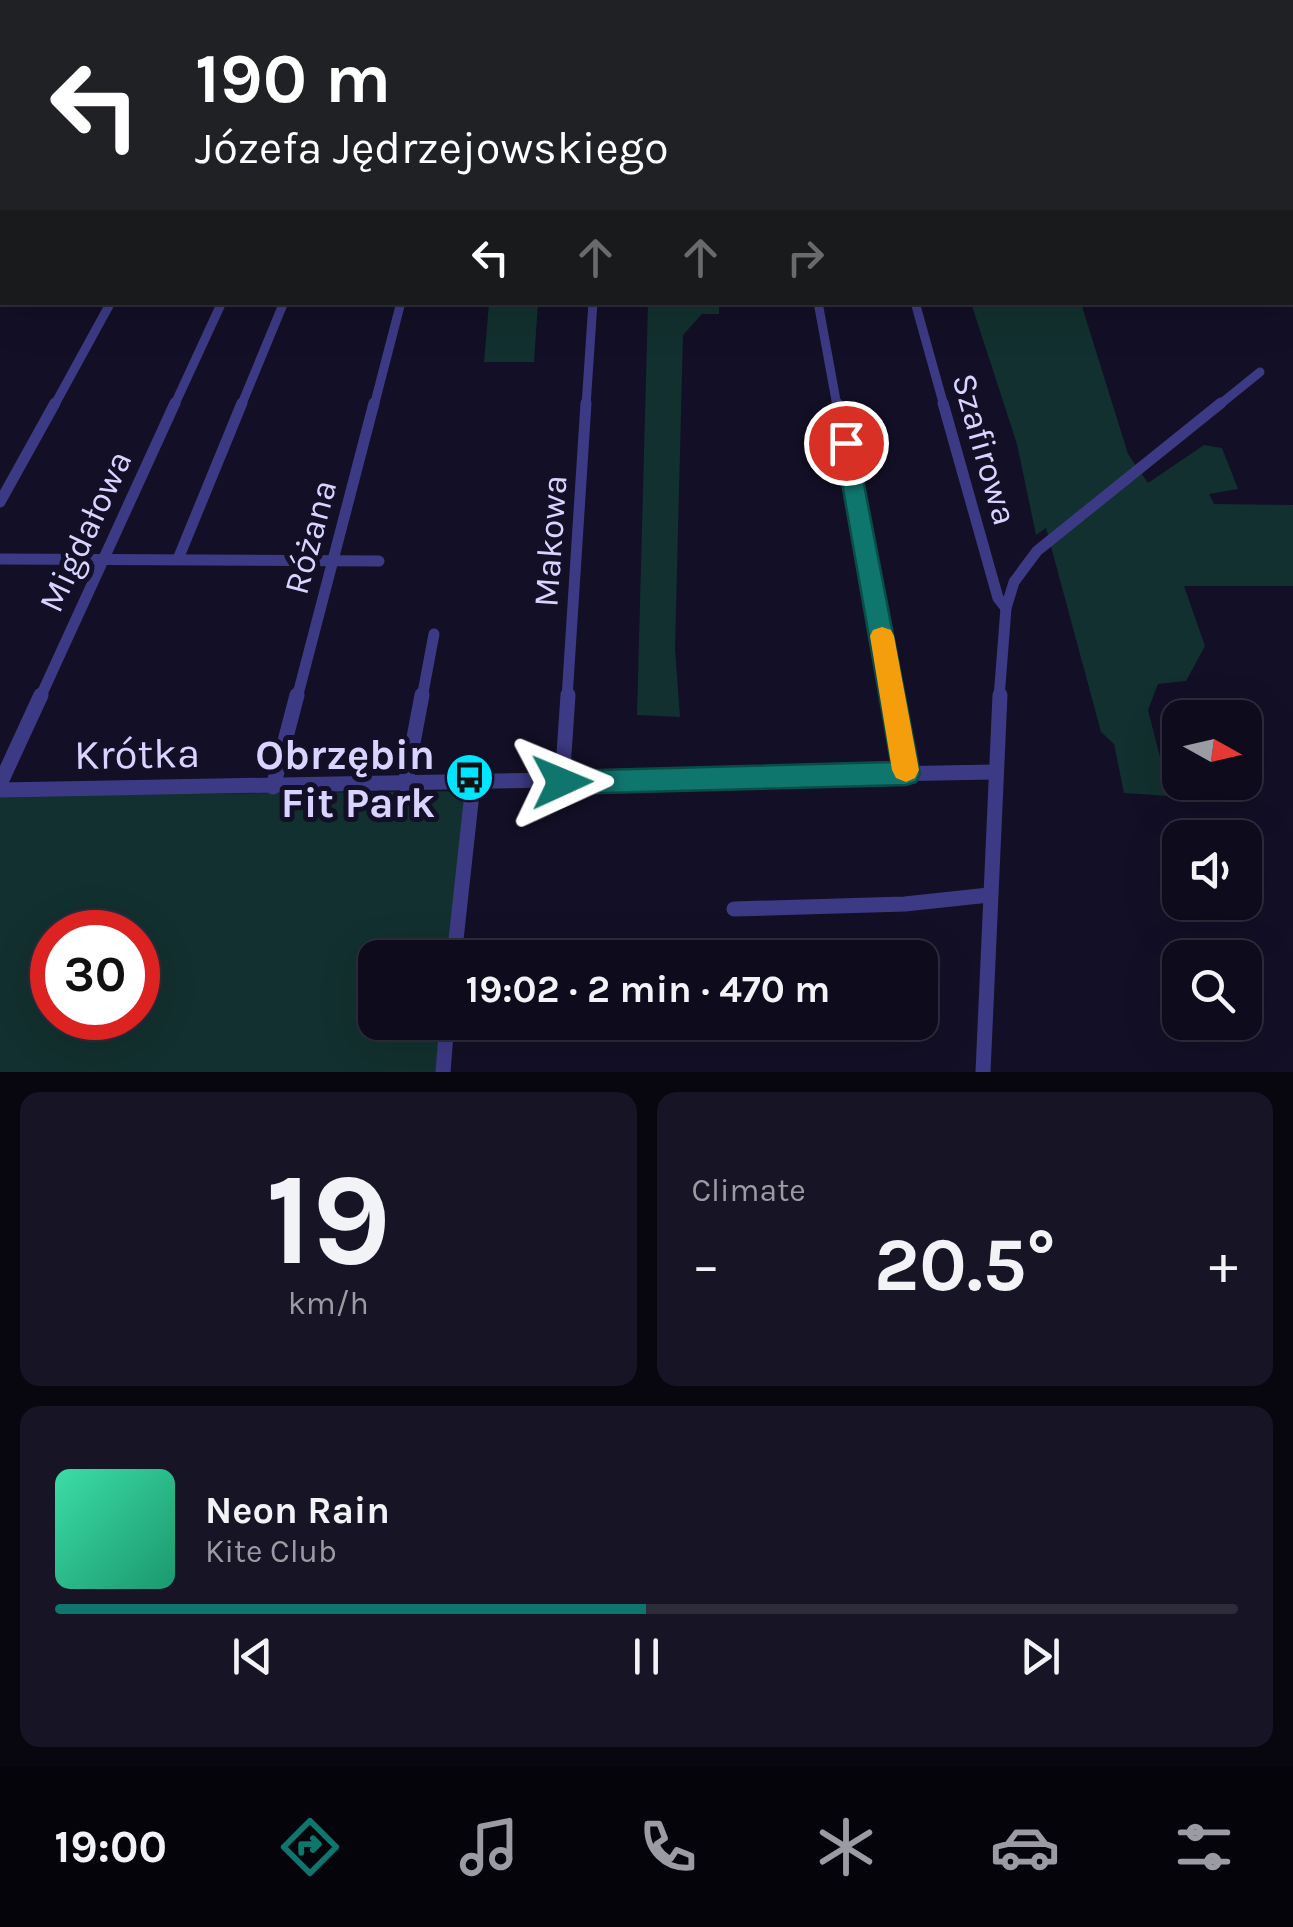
<!DOCTYPE html>
<html lang="en">
<head>
<meta charset="utf-8">
<style>
	:root { --surface:#0e0b1c; --page:#171425; --text:#f1f3f6; --muted:#9b9ba3; --line:#2e2b3b; --accent:#0f766e }
	body { margin:0; font-family:Karla,sans-serif; background:var(--page); color:var(--text); height:100vh; display:flex; flex-direction:column; font-size:38px; white-space:nowrap }
	* { box-sizing:border-box; margin:0 }
	p { font-size:32px; color:var(--muted) }
	.icon { flex:none; width:55px; height:55px; fill:none; stroke:currentColor; stroke-width:2; stroke-linecap:round; stroke-linejoin:round }
	.map { position:relative; height:1072px; overflow:hidden }
	.panel { display:flex; flex-direction:column; gap:20px; padding:20px; background:#08060f; flex:1 }
	.panel>* { flex:none }
	.banner { position:absolute; left:0px; top:0px; width:1295px; height:305px; box-shadow:0 10px 40px #0002,0 0 0 2px var(--line); background:#202124; color:#fff; overflow:hidden }
	.needle { width:65px; rotate:98deg }
	.tools { position:absolute; left:1162px; top:700px; display:grid; gap:20px }
	.tools a { display:grid; place-items:center; width:100px; height:100px; border-radius:20px; background:var(--surface); box-shadow:0 10px 40px #0002,0 0 0 2px var(--line); font-size:50px }
	.speed { position:absolute; left:30px; top:910px; display:flex; gap:20px; font-size:50px; font-weight:700; text-align:center }
	.speed>* { display:grid; place-content:center; width:130px; height:130px; border-radius:50%; background:var(--surface); box-shadow:0 10px 40px #0002,0 0 0 2px var(--line); line-height:1 }
	.speed .limit { border:15px solid #d22; background:#fff; color:#111 }
	.pin { position:absolute; display:grid; place-items:center; width:85px; height:85px; color:#fff; margin:-42px; border:5px solid #fff; border-radius:50%; box-shadow:0 2px 10px #0007 }
	.me { position:absolute; width:110px; margin:-55px; rotate:89deg; stroke-linejoin:round; filter:drop-shadow(0 0 8px #0008) }
	.turn { display:flex; align-items:center; gap:35px; height:210px; padding:0 30px; font-size:45px }
	.turn .icon { width:130px; height:130px; stroke-width:2.5 }
	.turn b { display:block; font-size:70px; line-height:85px }
	.lanes { display:flex; align-items:center; height:95px; padding:0 30px; background:#0003; justify-content:center; gap:50px; direction:ltr }
	.lanes .off { opacity:.35 }
	.big { font-size:75px; font-weight:700; line-height:1.1 }
	.panel .widget { flex:1; display:flex; flex-direction:column; justify-content:center; gap:15px; min-width:0; padding:0 35px; border-radius:20px; background:var(--page) }
	.panel .dial { align-items:center; gap:0 }
	.dial b { font-size:130px; line-height:1 }
	.song { display:flex; align-items:center; gap:30px }
	.cover { width:120px; height:120px; border-radius:15px; background:linear-gradient(135deg,hsl(160 70% 55%),hsl(160 70% 35%)) }
	.played { height:10px; border-radius:5px; background:linear-gradient(90deg,var(--accent) 50%,var(--line) 50%) }
	.keys { display:flex; justify-content:space-around; direction:ltr }
	.heat { display:flex; justify-content:space-between; align-items:center; font-size:55px; direction:ltr }
	.panel .tiles { flex:1; display:grid; gap:20px; grid-template-columns:1fr 1fr }
	.widget:last-child { grid-column:span 2 }
	.trip { position:absolute; left:358px; top:940px; width:580px; height:100px; border-radius:20px; background:var(--surface); box-shadow:0 10px 40px #0002,0 0 0 2px var(--line); font-weight:700; line-height:100px; text-align:center }
	.tabs { display:flex; height:160px; justify-content:space-around; align-items:center; background:#06040b; color:var(--muted) }
	.tabs .icon { width:70px; height:70px }
	.tabs .on { color:var(--accent) }
	.tabs b { font-size:45px; color:var(--text) }
	.map>svg:first-child { display:block }
	.green { fill:#12302f; fill-rule:evenodd }
	.lines { fill:none; stroke-linecap:round; stroke-linejoin:round }
	.minor-far3 { stroke:#3d3a85; stroke-width:6 }
	.minor-far2 { stroke:#3d3a85; stroke-width:9 }
	.minor-far1 { stroke:#3d3a85; stroke-width:11 }
	.minor { stroke:#3d3a85; stroke-width:15 }
	.primary { fill:#c25bff; fill-rule:evenodd }
	.route { fill:#0f766e; stroke:#0a4d48; stroke-width:2.5 }
	.slow { fill:#f59e0b }
	.labels { text-anchor:middle; stroke-width:10; stroke-linejoin:round; paint-order:stroke }
	.street-label { font-size:35px; fill:#d9d4ff; stroke:#130f26 }
	.near-street-label { font-size:42px; fill:#d9d4ff; stroke:#130f26 }
	.near-poi-label { font-size:42px; font-weight:bold; fill:#d9d4ff; stroke:#130f26; text-anchor:end }
</style>
</head>
<body>
<div class="map">
<svg width="1293" height="1072" viewBox="0 0 1293 1072">
	<rect width="100%" height="100%" fill="#130f26"/>
	<!-- green -->
	<g class="green">
		<polygon points="489,303 538,303 534,362 484,362"/>
		<polygon points="648,303 719,303 719,314 702,314 683,335 675,649 680,717 637,715"/>
		<polygon points="971,303 1081,303 1128,454 1148,483 1204,445 1222,448 1238,489 1209,494 1214,504 1293,505 1293,586 1184,586 1205,646 1186,681 1158,684 1148,710 1170,796 1124,793 1114,744 1101,732 1046,528 1036,535 1017,444"/>
		<path d="M471,791L453,957L375,958V1022L446,1023L441,1072H0V796ZM52,932H138V1018H52Z"/>
	</g>
	<g class="lines">
		<!-- minor-far3 -->
		<polyline class="minor-far3" points="1092,0 1126,2"/>
		<!-- minor-far2 -->
		<g class="minor-far2">
			<polyline points="818,302 837,406"/>
			<polyline points="915,302 944,406"/>
			<polyline points="54,406 111,302"/>
			<polyline points="174,406 222,302"/>
			<polyline points="241,406 284,302"/>
			<polyline points="374,406 401,302"/>
			<polyline points="586,406 593,302"/>
			<polyline points="1218,406 1260,372"/>
		</g>
		<!-- minor-far1 -->
		<g class="minor-far1">
			<polyline points="837,403 892,698"/>
			<polyline points="943,403 998,598 1006,608"/>
			<polyline points="0,502 55,403"/>
			<polyline points="0,559 379,561"/>
			<polyline points="178,559 242,403"/>
			<polyline points="40,698 175,403"/>
			<polyline points="297,698 374,403"/>
			<polyline points="422,698 434,634"/>
			<polyline points="567,698 586,403"/>
			<polyline points="999,698 1006,608 1014,582 1037,551 1221,403"/>
		</g>
		<!-- minor -->
		<g class="minor">
			<polyline points="891,695 906,773"/>
			<polyline points="562,783 568,695"/>
			<polyline points="0,784 41,695"/>
			<polyline points="405,785 422,695"/>
			<polyline points="273,787 297,695"/>
			<polyline points="0,790 994,772"/>
			<polyline points="734,909 905,904 989,895"/>
			<polyline points="454,958 473,784"/>
			<polyline points="443,1072 447,1022"/>
			<polyline points="983,1072 1000,695"/>
		</g>
		<!-- primary -->
		<polygon class="primary" points="2,245 2,254 0,255 0,246"/>
	</g>
	<!-- route -->
	<polygon class="route" points="846,436 856,443 920,774 916,782 906,785 562,794 552,791 548,782 552,774 562,771 891,762 835,443"/>
	<!-- slow -->
	<polygon class="slow" points="882,627 891,630 894,636 919,770 915,778 906,782 896,778 892,770 870,636 873,630"/>
	<!-- icons -->
	<defs>
		<symbol id="bus-disc" viewBox="-11 -11 22 22"><circle r="9.5" fill="#00e5ff" stroke="#130f26"/><path d="M-5-6H5V4H4V6H2V4H-2V6H-4V4H-5ZM-3.5-4V0h7V-4ZM-3.5 1.2v1.5H-2V1.2ZM2 1.2v1.5H3.5V1.2Z" fill="#111"/></symbol>
	</defs>
	<g fill-rule="evenodd">
		<use href="#bus-disc" x="442" y="750" width="55" height="55"/>
	</g>
	<g class="labels">
		<!-- street labels -->
		<g class="street-label">
			<text transform="translate(985 449) rotate(74)" y="12">Szafirowa</text>
			<text transform="translate(85 531) rotate(-65)" y="12">Migdałowa</text>
			<text transform="translate(310 537) rotate(-75)" y="12">Różana</text>
			<text transform="translate(550 541) rotate(-86)" y="12">Makowa</text>
		</g>
		<!-- near-street labels -->
		<g class="near-street-label">
			<text transform="translate(137 753) rotate(-1)" y="15">Krótka</text>
		</g>
		<!-- near-poi labels -->
		<g class="near-poi-label">
			<text x="435" y="769">Obrzębin<tspan x="435" dy="48">Fit Park</tspan></text>
		</g>
	</g>
</svg>
<div class="tools">
<a><svg class="needle" viewBox="-14 -14 28 28"><path d="M0-13l5 13h-10z" fill="#e53935"/><path d="M0 13l5-13h-10z" fill="#9b9ba3"/></svg></a>
<a><svg class="icon" aria-label="sound" viewBox="0 0 24 24"><path d="M4 9h4l5-4v14l-5-4H4zM17 9q2 3 0 6"/></svg></a>
<a><svg class="icon" aria-label="search" viewBox="0 0 24 24"><circle cx="10" cy="10" r="6"/><path d="M15 15l6 6"/></svg></a>
</div>
<div class="speed"><div class="limit">30</div></div>
<div class="pin" style="left:846px;top:443px;background:#d93025"><svg class="icon" aria-label="arrive" viewBox="0 0 24 24"><path d="M6 21V4h12l-3 4 3 4H6"/></svg></div>
<svg class="me" style="left:562px;top:782px" viewBox="-20 -20 40 40"><path d="M0-17L14 15 0 8-14 15z" fill="#0f766e" stroke="#fff" stroke-width="4"/></svg>
<div class="trip">19:02 · 2 min · 470 m</div>
<div class="banner">
<div class="turn"><svg class="icon" aria-label="left" viewBox="0 0 24 24"><path d="M17 20v-9H6M10 6l-5 5 5 5"/></svg><div><b>190 m</b>Józefa Jędrzejowskiego</div></div>
<div class="lanes"><svg class="icon" aria-label="left" viewBox="0 0 24 24"><path d="M17 20v-9H6M10 6l-5 5 5 5"/></svg><svg class="icon off" aria-label="ahead" viewBox="0 0 24 24"><path d="M12 20V5M6 11l6-6 6 6"/></svg><svg class="icon off" aria-label="ahead" viewBox="0 0 24 24"><path d="M12 20V5M6 11l6-6 6 6"/></svg><svg class="icon off" aria-label="right" viewBox="0 0 24 24"><path d="M7 20v-9h11M14 6l5 5-5 5"/></svg></div>
</div>
</div>
<section class="panel">
<div class="tiles">
<div class="widget dial"><b>19</b><p>km/h</p></div>
<div class="widget"><p>Climate</p>
<div class="heat"><a>−</a><b class="big">20.5°</b><a>+</a></div>
</div>
<div class="widget">
<div class="song"><i class="cover"></i><div><b>Neon Rain</b><p>Kite Club</p></div></div>
<div class="played"></div>
<div class="keys"><svg class="icon" aria-label="previous" viewBox="0 0 24 24"><path d="M18 5L8 12l10 7zM5 5v14"/></svg><svg class="icon" aria-label="pause" viewBox="0 0 24 24"><path d="M8 5v14M16 5v14"/></svg><svg class="icon" aria-label="next" viewBox="0 0 24 24"><path d="M6 5l10 7-10 7zM19 5v14"/></svg></div>
</div>
</div>
</section>
<nav class="tabs">
<b>19:00</b>
<svg class="icon on" aria-label="directions" viewBox="0 0 24 24"><path d="M12 3l9 9-9 9-9-9zM9 14v-3h6M13 9l2 2-2 2"/></svg>
<svg class="icon" aria-label="music" viewBox="0 0 24 24"><path d="M9 18V5l10-2v13"/><circle cx="6" cy="18" r="3"/><circle cx="16" cy="16" r="3"/></svg>
<svg class="icon" aria-label="phone" viewBox="0 0 24 24"><path d="M5 4h4l2 5-3 2q2 4 5 5l2-3 5 2v4C11 20 4 13 5 4z"/></svg>
<svg class="icon" aria-label="climate" viewBox="0 0 24 24"><path d="M12 3v18M4 7l16 10M4 17L20 7"/></svg>
<svg class="icon" aria-label="car" viewBox="0 0 24 24"><path d="M5 17H2v-5l4-1 3-4h7l3 4 3 1v5h-3M9 17h6M6 11h13"/><circle cx="7" cy="17" r="2"/><circle cx="17" cy="17" r="2"/></svg>
<svg class="icon" aria-label="filters" viewBox="0 0 24 24"><path d="M4 7h16M4 17h16"/><circle cx="9" cy="7" r="2"/><circle cx="15" cy="17" r="2"/></svg>
</nav>
</body>
</html>
